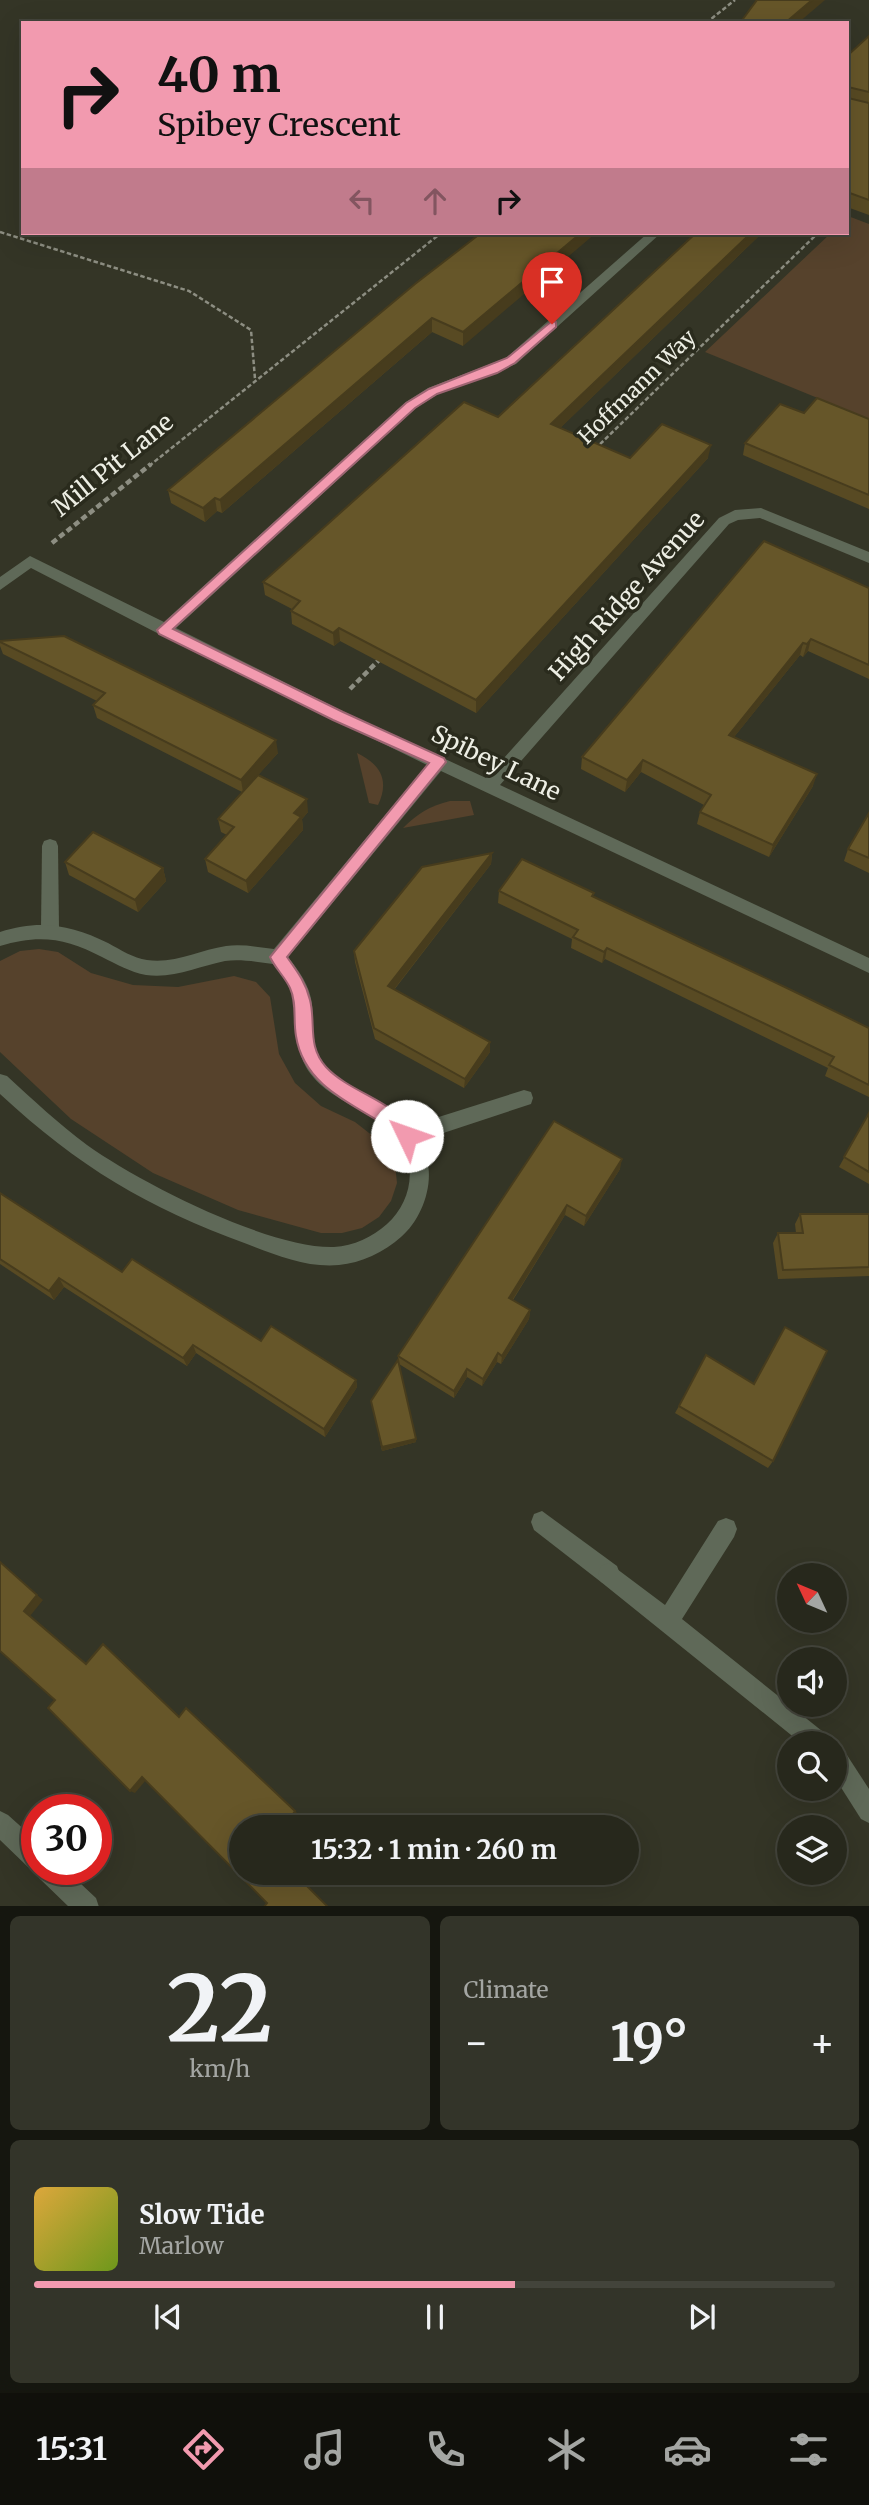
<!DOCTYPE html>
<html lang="en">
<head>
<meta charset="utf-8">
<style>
	:root { --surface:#27281c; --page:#333429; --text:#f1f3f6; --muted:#a4a6a3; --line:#43443b; --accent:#f29aaf }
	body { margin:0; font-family:Merriweather,serif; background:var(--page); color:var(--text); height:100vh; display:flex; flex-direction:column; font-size:26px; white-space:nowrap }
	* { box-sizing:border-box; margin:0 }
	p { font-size:23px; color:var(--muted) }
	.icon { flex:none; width:38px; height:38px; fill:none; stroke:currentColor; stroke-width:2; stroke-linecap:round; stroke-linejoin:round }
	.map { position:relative; height:1906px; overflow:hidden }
	.side { display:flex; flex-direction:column; gap:10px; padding:10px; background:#15160f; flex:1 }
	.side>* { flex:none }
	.banner { position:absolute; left:21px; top:21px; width:828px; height:214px; border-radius:0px; box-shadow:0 7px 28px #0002,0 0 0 2px var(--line); background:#f29aaf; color:#111; overflow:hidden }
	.needle { width:46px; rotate:314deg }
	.controls { position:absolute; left:777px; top:1563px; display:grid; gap:14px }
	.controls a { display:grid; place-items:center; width:70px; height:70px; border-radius:50%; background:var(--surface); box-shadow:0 7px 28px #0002,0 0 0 2px var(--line); font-size:35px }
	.speed { position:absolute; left:21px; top:1794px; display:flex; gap:14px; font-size:35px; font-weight:700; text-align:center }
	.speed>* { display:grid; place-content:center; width:91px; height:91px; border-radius:50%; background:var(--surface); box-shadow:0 7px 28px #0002,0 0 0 2px var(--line); line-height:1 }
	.speed .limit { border:10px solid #d22; background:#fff; color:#111 }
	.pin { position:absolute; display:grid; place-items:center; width:60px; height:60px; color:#fff; margin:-72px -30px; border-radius:50% 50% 50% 0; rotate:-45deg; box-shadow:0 0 7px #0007 }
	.pin .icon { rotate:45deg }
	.me { position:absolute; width:77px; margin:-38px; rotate:312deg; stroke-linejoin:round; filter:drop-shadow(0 0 5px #0008) }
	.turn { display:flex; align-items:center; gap:24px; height:147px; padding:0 21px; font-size:32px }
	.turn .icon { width:91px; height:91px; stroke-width:2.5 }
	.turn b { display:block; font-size:49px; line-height:60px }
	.lanes { display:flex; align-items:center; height:66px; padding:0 21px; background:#0003; justify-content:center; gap:35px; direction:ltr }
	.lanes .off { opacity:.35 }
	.big { font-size:52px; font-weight:700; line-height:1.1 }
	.side .tile { flex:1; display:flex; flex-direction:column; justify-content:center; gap:10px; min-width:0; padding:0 24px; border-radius:10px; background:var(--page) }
	.side .dial { align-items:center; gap:0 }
	.dial b { font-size:91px; line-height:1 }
	.song { display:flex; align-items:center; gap:21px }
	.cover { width:84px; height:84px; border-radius:10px; background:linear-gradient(135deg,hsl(40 70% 55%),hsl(80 70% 35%)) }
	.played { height:7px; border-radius:4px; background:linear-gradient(90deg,var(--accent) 60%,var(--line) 60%) }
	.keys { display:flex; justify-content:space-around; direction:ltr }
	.heat { display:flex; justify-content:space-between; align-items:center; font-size:38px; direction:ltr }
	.side .tiles { flex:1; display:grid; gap:10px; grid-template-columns:1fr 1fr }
	.tile:last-child { grid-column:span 2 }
	.trip { position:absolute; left:229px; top:1815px; width:410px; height:70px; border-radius:35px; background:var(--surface); box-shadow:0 7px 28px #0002,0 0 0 2px var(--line); font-weight:700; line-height:70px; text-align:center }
	.menu { display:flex; height:112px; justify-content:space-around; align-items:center; background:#10100b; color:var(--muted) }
	.menu .icon { width:49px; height:49px }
	.menu .active { color:var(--accent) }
	.menu b { font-size:32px; color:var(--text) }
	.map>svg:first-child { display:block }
	.green { fill:#56422c }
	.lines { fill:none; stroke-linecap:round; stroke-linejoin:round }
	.path-far1 { stroke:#8d8e82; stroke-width:2.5; stroke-dasharray:4.5 2.5; stroke-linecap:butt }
	.path { stroke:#8d8e82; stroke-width:4.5; stroke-dasharray:6 3.5; stroke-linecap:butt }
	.lane { fill:#5f6958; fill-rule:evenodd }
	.street { fill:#5f6958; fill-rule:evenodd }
	.wall { fill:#584a23 }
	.shaded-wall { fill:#473c1d }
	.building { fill:#665629; stroke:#473c1d; stroke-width:2 }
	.route { fill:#f29aaf; stroke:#9d6472; stroke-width:2 }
	.labels { text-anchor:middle; stroke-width:7; stroke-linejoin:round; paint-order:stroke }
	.far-street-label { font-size:21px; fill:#edeee4; stroke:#2a2b1d }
	.street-label { font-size:24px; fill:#edeee4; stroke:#2a2b1d }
</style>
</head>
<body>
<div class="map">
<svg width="869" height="1907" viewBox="0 0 869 1907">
	<rect width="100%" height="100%" fill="#343526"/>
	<!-- green -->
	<g class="green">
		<polygon points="848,216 869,224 869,419 705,352 831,233 847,233"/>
		<path d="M357,753C380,764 390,780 378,805L369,803Z"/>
		<path d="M450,801H470L474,815L403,828C418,813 430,806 450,801Z"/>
		<polygon points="39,949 58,952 91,973 133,985 178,987 234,976 256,982 270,997 279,1054 295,1083 321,1106 355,1122 387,1147 395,1164 397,1183 391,1201 379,1217 362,1228 342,1233 321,1233 238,1210 153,1173 71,1119 0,1052 0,961 20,951"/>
	</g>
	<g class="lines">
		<!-- path-far1 -->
		<g class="path-far1">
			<polyline points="706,23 735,0"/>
			<polyline points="0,232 189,291 251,330 255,379"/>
			<polyline points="595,449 818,233"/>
			<polyline points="149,466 441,233"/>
		</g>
		<!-- path -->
		<g class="path">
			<polyline points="52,543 151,464"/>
			<polyline points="350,689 381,658"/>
		</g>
		<!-- lane -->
		<g class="lane">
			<polygon points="50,839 56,841 58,846 59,928 56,933 50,935 44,933 41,928 42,846 44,841"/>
			<polygon points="524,1090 531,1092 533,1098 531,1104 407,1145 400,1142 398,1136 400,1130 407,1127"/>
			<polygon points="542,1511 617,1566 620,1574 617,1582 609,1585 601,1582 534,1530 531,1522 534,1514"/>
		</g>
		<!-- street -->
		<g class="street">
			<path d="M648,233H661L516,364L438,394L416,408L176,628L344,712L486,778L719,518L735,510L761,508L869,552V563L760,518L738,520L729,524L500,785L869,958V973L441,771L288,957C299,971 310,986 312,1004C314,1021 311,1040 319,1056C343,1101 410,1098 427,1160C434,1186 421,1220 401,1237C384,1252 361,1263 339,1265C307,1268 276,1255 247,1244C146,1207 79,1167 0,1094V1074L7,1076C33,1100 59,1124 87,1145C140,1183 270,1249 334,1247C354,1246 372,1237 387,1224C405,1208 415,1181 407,1157C391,1111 329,1107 306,1067C293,1044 299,1020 292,995C289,983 280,973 273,964C257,962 241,959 225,961C199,966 174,979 146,975C130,972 116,964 102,957C66,938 39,934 0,946V932C40,919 71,925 108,943C121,950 133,958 147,960C175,964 199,950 226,946C242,944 258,947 274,949L427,765L159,634L31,568L0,590V577L30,556L164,622L406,402L428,388L506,358Z"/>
			<polygon points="726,1518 734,1521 737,1529 734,1537 682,1619 827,1735 831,1743 801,1743 601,1582 598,1574 601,1566 609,1563 665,1605 718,1521"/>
			<polygon points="835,1745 843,1749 869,1789 869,1823 861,1819 835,1778"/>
			<polygon points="0,1811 8,1815 37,1841 37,1869 65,1869 96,1898 99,1907 69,1907 39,1878 36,1870 28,1867 0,1840"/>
		</g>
	</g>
	<!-- wall -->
	<g class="wall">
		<polygon points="869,36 869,215 847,207 847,56"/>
		<polygon points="481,233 463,346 432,332 222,513 217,511 205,522 171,503 168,490"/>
		<polygon points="696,233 762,233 560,428 630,458 708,458 476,713 340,641 334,646 292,624 291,611 292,609 265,595 263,582 498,417"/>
		<polygon points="804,413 869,419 869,509 743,455 745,443"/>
		<polygon points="869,588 869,679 808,651 803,657 800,655 734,737 813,786 769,857 697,824 700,812 704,805 641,772 625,792 581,769 582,757"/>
		<polygon points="0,641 278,753 258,775 308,812 302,819 303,830 248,893 208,872 205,859 227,835 221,832 218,819 242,792 97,718 93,705 97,701 3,654 0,646"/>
		<polygon points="869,813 869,873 844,861 848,849"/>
		<polygon points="492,853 491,864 394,990 490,1052 464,1088 375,1039 355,962 354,951"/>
		<polygon points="65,862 163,868 166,881 138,912 69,875"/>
		<polygon points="499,891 593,897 869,1028 869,1097 825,1076 828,1068 605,959 602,963 571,948 572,939 498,903"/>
		<polygon points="869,1113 869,1184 839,1167"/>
		<polygon points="554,1121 620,1169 584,1226 565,1215 513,1300 530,1310 529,1319 501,1364 497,1362 482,1386 467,1377 454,1398 399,1364 416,1442 382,1451 372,1405 398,1362 398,1356"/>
		<polygon points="0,1193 122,1272 261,1341 356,1380 357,1387 325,1437 196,1353 187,1366 64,1287 54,1300 0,1264"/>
		<polygon points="800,1214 869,1214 869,1276 778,1279 773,1243 778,1233 796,1233 795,1224"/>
		<polygon points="679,1406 773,1461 768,1468 675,1413"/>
	</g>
	<!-- shaded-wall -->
	<g class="shaded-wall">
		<polygon points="812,0 825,0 798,23 785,23"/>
		<polygon points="581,233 596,233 463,346 463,332"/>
		<polygon points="751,233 762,233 550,438 551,424"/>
		<polygon points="432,318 432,332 222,513 220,500"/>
		<polygon points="711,445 708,458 476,713 476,700"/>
		<polygon points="215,498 217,511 205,522 203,508"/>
		<polygon points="339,628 340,641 334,646 333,633"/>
		<polygon points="811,639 808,651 803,657 807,644"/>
		<polygon points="803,643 800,655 726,747 729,735"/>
		<polygon points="276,740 278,753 243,792 241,780"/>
		<polygon points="643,760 641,772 625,792 627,780"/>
		<polygon points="817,774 813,786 769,857 773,845"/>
		<polygon points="307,799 308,812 302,819 303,830 248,893 246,881 294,813"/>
		<polygon points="492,853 491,864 388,997 388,986"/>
		<polygon points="163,868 166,881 138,912 135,900"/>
		<polygon points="607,948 605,959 602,963 604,952"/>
		<polygon points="490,1042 490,1052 464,1088 465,1079"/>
		<polygon points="622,1159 620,1169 584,1226 586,1216"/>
		<polygon points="567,1205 565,1215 508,1307 509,1298"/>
		<polygon points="59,1278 64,1287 54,1300 49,1291"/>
		<polygon points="530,1310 529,1319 501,1364 502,1356"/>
		<polygon points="193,1345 196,1353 187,1366 183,1358"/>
		<polygon points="498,1353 497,1362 482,1386 483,1379"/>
		<polygon points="467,1369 467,1377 454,1398 454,1391"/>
		<polygon points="356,1380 357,1387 325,1437 324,1429"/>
		<polygon points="416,1439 416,1442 382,1451 382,1447"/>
		<polygon points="37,1595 43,1600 30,1616 24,1611"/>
		<polygon points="142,1777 146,1780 135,1793 130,1791"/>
		<polygon points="295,1811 298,1814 288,1827 284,1827"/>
	</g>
	<!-- building -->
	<g class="building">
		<polygon points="757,0 812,0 785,23 740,23"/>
		<polygon points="869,36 869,92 848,87 848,98 869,103 869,200 847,192 847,56"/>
		<polygon points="481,233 581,233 463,332 432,318 220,500 215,498 203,508 168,490 415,284"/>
		<polygon points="696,233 751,233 551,424 630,458 662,424 711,445 476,700 339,628 333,633 291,611 300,601 263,582 464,402 498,417"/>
		<polygon points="817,398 869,419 869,495 745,443 780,404 804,413"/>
		<polygon points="764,541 869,588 869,665 811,639 807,644 803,643 729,735 817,774 773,845 700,812 711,795 643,760 627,780 582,757"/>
		<polygon points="64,636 276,740 241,780 93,705 105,693 0,642 0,641"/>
		<polygon points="258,775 307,799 294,813 301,817 246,881 205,859 234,827 218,819"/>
		<polygon points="869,813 869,858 848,849"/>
		<polygon points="93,832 163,868 135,900 65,862"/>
		<polygon points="492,853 388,986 490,1042 465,1079 374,1028 354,951 422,867"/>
		<polygon points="522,859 594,893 592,896 789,989 869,1028 869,1085 829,1065 834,1057 607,948 604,952 573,937 578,930 499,891"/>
		<polygon points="869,1113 869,1172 844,1157"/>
		<polygon points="554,1121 622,1159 586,1216 567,1205 509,1298 530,1310 502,1356 498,1353 483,1379 467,1369 454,1391 398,1356"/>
		<polygon points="0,1193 122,1272 132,1259 261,1341 271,1326 356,1380 324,1429 193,1345 183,1358 59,1278 49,1291 0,1259"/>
		<polygon points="800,1214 869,1214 869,1267 783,1270 778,1233 803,1233"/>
		<polygon points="785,1327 827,1351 773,1461 679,1406 706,1355 754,1384"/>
		<polygon points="398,1360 416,1439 382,1447 371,1401"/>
		<polygon points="0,1562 37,1595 24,1611 86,1664 103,1644 179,1717 186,1708 295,1811 284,1827 242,1827 242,1872 293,1872 328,1907 264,1907 267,1903 142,1777 130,1791 48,1708 55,1700 0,1651"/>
	</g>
	<!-- route -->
	<path class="route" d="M552,321L556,322V327L515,363L497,373L437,394L415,408L173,629L343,712L444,758L446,762L287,957C297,971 306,983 310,1000C316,1024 307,1046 326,1067C351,1094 400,1102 416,1136L413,1142L407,1144C395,1140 389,1127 379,1121C343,1100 303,1081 296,1036C293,1020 297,1003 290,988C285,977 275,968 270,957L429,763L333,720L159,634L157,630L406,403L429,389L507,358Z"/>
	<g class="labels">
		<!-- far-street labels -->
		<g class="far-street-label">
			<text transform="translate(637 387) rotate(-44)" y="7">Hoffmann Way</text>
		</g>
		<!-- street labels -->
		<g class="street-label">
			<text transform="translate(113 465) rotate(-39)" y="8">Mill Pit Lane</text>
			<text transform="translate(627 596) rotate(-48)" y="8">High Ridge Avenue</text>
			<text transform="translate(496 763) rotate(26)" y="8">Spibey Lane</text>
		</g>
	</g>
</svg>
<div class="controls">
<a><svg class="needle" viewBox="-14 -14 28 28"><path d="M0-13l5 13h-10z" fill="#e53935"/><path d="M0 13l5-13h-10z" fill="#a4a6a3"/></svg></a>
<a><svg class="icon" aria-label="sound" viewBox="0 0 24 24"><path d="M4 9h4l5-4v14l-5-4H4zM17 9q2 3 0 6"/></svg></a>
<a><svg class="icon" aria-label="search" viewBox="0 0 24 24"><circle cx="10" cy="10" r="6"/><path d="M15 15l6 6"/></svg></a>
<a><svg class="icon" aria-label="layers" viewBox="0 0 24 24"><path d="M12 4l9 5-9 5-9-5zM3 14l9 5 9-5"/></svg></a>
</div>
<div class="speed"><div class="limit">30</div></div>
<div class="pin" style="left:552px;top:324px;background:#d93025"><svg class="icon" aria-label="arrive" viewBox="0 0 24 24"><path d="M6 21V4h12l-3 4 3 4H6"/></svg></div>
<svg class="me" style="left:407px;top:1136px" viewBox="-20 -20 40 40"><circle r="19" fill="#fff"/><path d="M0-13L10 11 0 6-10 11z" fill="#f29aaf"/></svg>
<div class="trip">15:32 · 1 min · 260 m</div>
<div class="banner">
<div class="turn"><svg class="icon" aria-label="right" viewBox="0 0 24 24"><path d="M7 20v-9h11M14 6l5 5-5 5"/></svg><div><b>40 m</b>Spibey Crescent</div></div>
<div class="lanes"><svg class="icon off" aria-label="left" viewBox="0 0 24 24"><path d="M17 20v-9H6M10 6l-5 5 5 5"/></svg><svg class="icon off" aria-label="ahead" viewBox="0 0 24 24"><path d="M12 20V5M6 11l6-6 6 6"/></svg><svg class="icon" aria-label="right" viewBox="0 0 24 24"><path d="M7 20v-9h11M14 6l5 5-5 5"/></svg></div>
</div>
</div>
<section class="side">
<div class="tiles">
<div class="tile dial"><b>22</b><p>km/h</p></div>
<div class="tile"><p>Climate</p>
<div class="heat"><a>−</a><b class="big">19°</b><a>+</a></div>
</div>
<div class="tile">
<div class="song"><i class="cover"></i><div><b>Slow Tide</b><p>Marlow</p></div></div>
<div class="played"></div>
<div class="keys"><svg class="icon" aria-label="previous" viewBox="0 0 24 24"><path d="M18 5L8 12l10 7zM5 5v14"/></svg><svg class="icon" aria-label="pause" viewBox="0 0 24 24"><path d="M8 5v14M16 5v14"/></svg><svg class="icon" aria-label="next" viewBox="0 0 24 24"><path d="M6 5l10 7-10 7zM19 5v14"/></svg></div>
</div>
</div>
</section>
<nav class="menu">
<b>15:31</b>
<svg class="icon active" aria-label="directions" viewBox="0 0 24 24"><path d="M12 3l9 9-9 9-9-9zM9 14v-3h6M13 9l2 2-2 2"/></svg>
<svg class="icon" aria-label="music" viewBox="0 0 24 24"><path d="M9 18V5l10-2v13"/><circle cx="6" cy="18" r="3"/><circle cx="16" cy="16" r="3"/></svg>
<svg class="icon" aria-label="phone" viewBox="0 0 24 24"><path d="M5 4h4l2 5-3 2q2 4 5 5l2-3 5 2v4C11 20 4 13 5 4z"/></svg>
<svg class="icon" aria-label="climate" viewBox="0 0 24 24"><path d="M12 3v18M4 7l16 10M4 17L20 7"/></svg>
<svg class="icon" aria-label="car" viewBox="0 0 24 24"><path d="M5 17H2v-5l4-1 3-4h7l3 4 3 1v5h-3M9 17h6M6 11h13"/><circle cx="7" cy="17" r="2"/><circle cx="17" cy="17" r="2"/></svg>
<svg class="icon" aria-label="filters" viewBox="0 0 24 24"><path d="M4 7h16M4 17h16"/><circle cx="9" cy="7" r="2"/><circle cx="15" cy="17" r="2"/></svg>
</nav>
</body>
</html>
